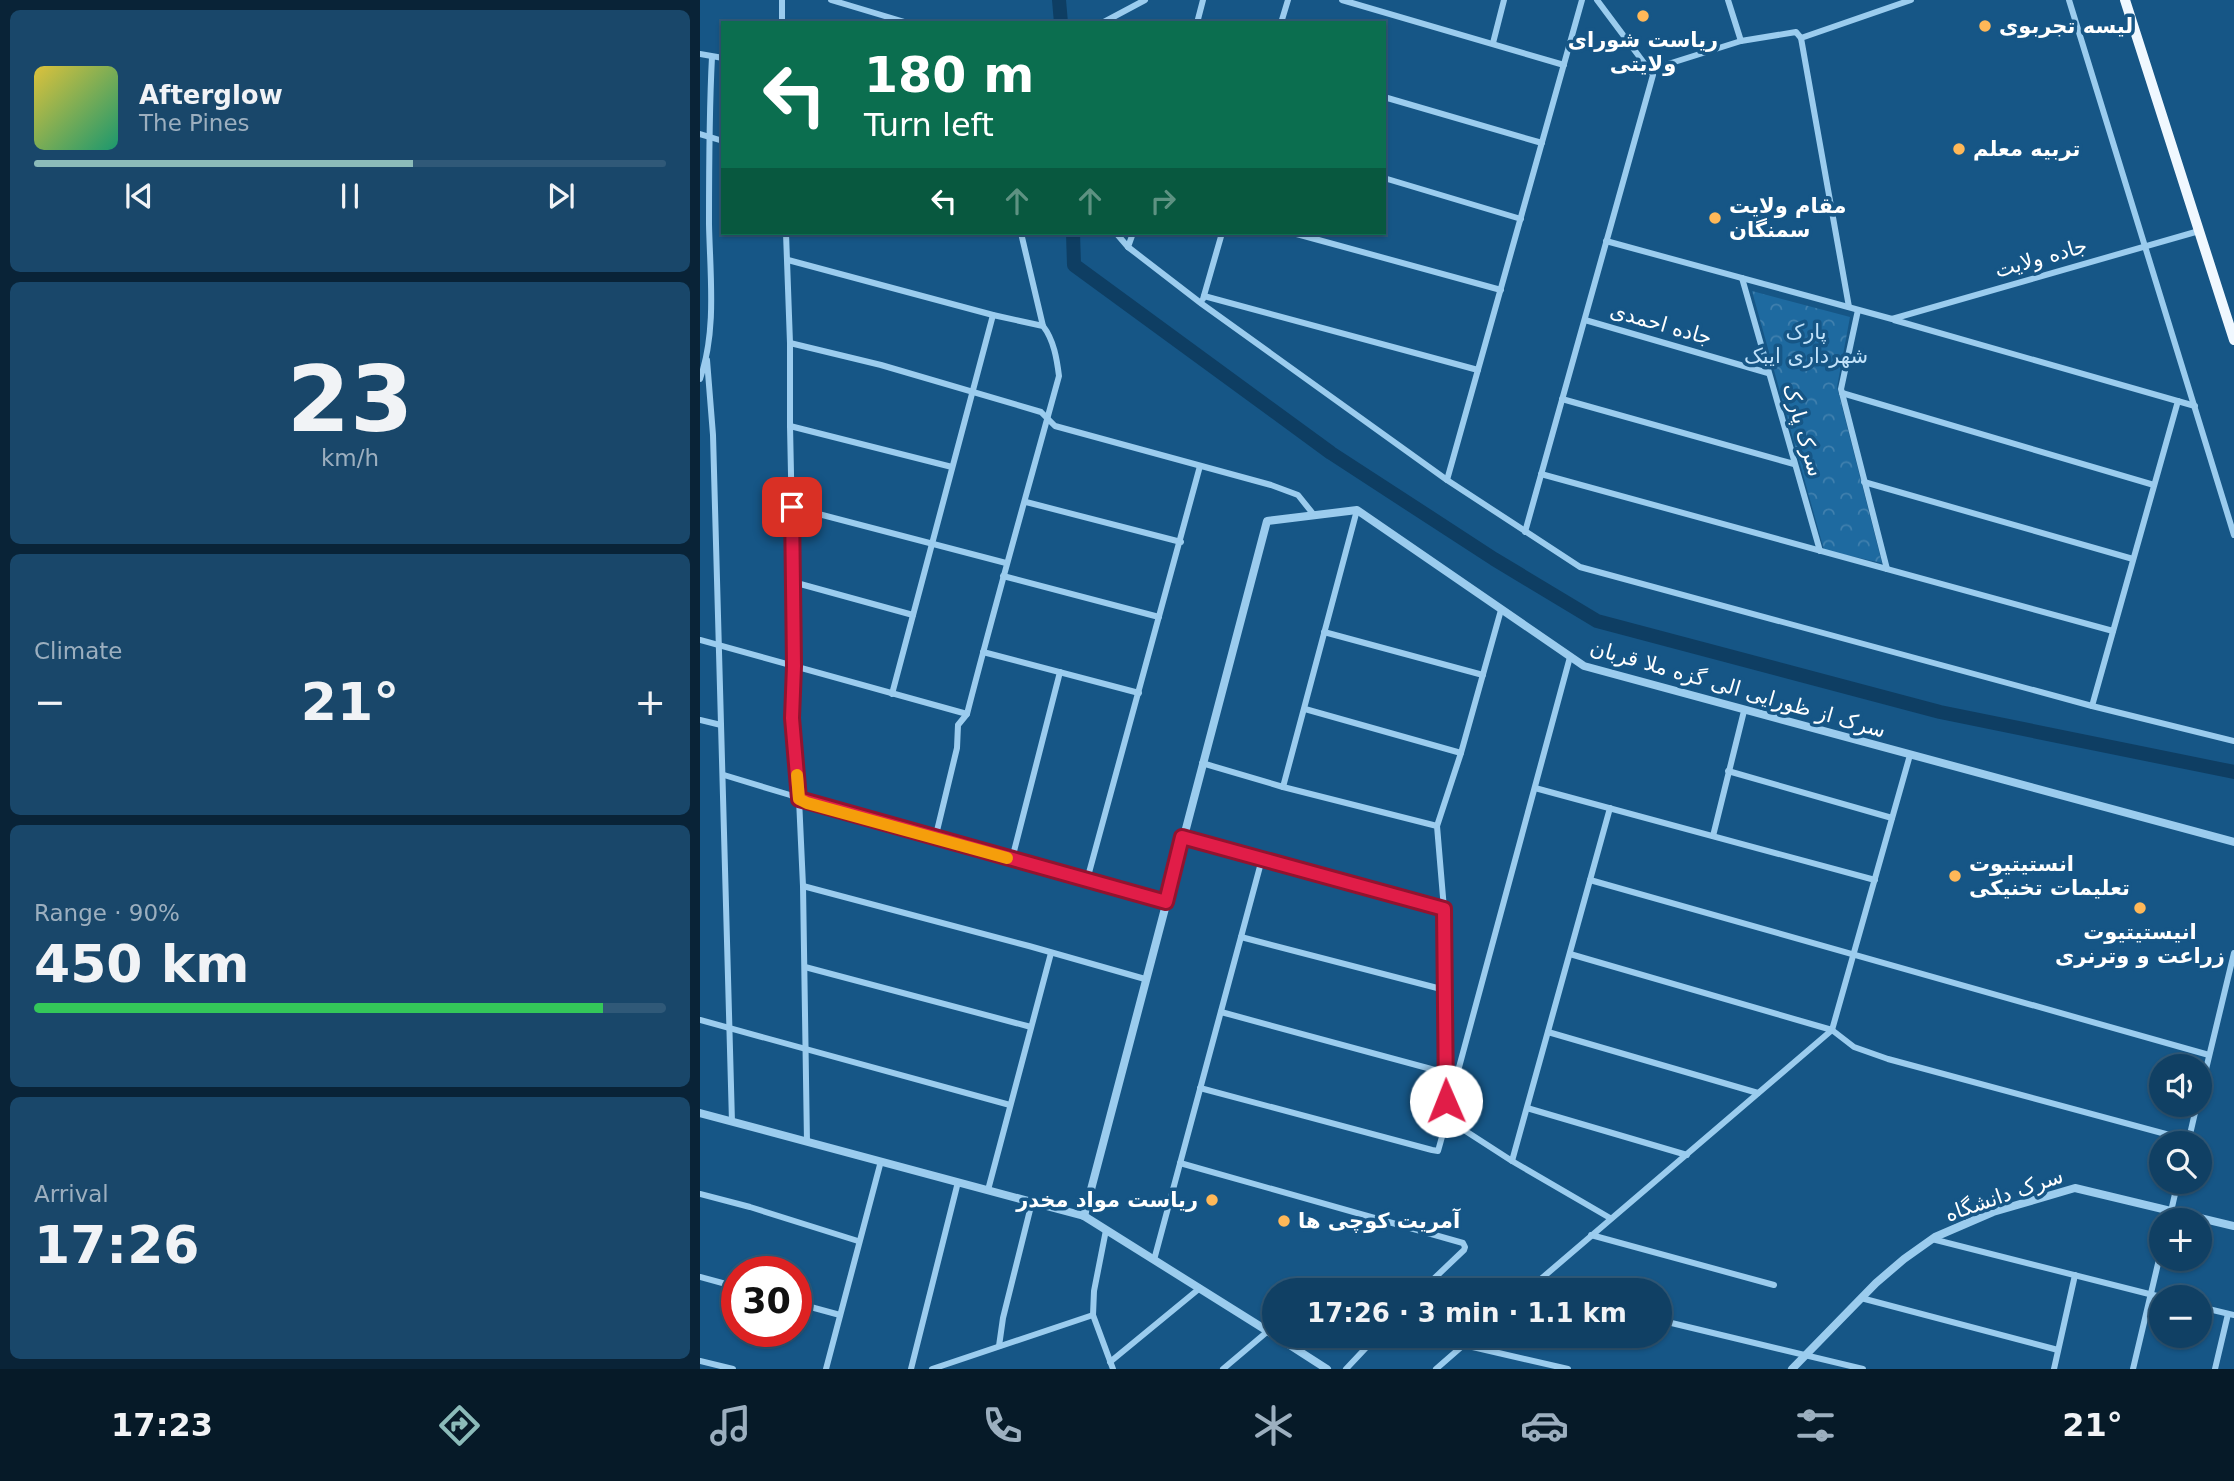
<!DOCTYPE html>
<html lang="en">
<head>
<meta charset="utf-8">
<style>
	:root { --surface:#104064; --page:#19476a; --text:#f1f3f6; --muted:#9cafbf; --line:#305978; --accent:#8bbbb9 }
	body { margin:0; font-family:"DejaVu Sans",Cairo,sans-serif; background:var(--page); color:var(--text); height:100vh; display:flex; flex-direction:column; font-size:26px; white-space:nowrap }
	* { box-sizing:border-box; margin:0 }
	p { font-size:23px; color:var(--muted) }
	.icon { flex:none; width:38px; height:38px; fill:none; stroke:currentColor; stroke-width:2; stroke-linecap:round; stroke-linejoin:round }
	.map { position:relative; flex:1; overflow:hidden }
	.drawer { display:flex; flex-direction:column; gap:10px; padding:10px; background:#092337; width:700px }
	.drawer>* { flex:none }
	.banner { position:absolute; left:21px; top:21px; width:665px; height:214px; border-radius:0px; box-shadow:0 2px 5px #0004,0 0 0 2px var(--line); background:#0b6e4f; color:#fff; overflow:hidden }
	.tools { position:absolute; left:1449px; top:1054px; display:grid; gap:14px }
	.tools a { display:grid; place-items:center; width:63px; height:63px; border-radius:50%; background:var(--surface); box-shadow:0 2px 5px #0004,0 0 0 2px var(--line); font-size:35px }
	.speed { position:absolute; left:21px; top:1256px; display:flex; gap:14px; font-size:35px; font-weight:700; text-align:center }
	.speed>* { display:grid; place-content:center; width:91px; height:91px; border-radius:50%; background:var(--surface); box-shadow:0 2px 5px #0004,0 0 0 2px var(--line); line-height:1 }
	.speed .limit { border:10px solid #d22; background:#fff; color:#111 }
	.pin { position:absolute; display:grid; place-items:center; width:60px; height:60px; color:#fff; margin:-30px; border-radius:14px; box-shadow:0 4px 10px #0006 }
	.me { position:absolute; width:77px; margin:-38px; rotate:359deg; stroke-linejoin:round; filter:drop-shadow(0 0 5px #0008) }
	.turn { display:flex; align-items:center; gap:24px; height:147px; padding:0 28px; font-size:32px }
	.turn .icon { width:91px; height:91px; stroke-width:2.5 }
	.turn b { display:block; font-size:49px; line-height:60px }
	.lanes { display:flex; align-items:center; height:66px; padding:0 28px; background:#0003; justify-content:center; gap:35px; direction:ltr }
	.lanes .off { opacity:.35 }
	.big { font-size:52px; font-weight:800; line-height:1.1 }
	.drawer .card { flex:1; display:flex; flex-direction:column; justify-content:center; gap:10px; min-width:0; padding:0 24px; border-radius:10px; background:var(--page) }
	.drawer .dial { align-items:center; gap:0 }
	.dial b { font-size:91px; line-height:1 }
	.song { display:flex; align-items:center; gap:21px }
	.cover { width:84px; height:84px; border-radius:10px; background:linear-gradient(135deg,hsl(50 70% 55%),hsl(160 70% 35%)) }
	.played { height:7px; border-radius:4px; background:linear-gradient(90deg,var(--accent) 60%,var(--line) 60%) }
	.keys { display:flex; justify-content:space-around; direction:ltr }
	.heat { display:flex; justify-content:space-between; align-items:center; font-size:38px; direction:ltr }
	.charge { height:10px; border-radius:5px; background:linear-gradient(90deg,#34c759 90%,var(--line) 0) }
	.trip { position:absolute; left:562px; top:1278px; width:410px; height:70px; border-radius:35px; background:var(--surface); box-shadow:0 2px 5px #0004,0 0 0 2px var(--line); font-weight:800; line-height:70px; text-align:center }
	.menu { display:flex; height:112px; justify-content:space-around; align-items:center; background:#061a28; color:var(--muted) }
	.menu .icon { width:49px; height:49px }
	.menu .active { color:var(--accent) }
	.menu b { font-size:32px; color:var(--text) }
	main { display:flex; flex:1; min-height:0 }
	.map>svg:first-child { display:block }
	.park { fill:url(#park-crowns) }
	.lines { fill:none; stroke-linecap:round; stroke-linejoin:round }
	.river { stroke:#0e3e63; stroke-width:14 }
	.minor { stroke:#9bccee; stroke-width:6 }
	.tertiary { stroke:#9bccee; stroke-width:8 }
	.trunk { stroke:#f0f8ff; stroke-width:10 }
	.route-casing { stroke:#92132f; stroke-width:18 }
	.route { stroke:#e11d48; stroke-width:12 }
	.slow { stroke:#f59e0b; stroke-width:12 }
	.poi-dot { fill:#ffb858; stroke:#165686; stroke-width:2.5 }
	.labels { text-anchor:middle; stroke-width:7; stroke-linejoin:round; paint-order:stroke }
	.poi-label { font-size:21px; font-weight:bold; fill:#fff; stroke:#165686; text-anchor:start }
	.street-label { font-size:21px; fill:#fff; stroke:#165686 }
	.park-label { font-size:21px; fill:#c1e2fa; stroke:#165686 }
</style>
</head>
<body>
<main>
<section class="drawer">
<div class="card">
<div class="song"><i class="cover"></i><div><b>Afterglow</b><p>The Pines</p></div></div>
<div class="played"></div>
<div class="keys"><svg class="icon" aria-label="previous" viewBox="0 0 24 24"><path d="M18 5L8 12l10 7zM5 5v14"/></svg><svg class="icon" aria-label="pause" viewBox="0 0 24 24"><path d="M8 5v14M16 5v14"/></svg><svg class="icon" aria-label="next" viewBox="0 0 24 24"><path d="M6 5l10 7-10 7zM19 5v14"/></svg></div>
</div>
<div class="card dial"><b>23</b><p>km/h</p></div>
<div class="card"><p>Climate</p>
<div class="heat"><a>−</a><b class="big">21°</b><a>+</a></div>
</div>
<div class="card"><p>Range · 90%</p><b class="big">450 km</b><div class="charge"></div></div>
<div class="card"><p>Arrival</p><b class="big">17:26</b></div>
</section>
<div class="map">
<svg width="1534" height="1369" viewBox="0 0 1534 1369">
	<defs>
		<pattern id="park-crowns" width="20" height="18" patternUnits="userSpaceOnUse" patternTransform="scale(1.75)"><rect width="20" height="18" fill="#1e6aa0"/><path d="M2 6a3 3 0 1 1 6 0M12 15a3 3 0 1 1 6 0" fill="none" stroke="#4080ae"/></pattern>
	</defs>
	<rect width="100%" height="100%" fill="#165686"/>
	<!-- park -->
	<polygon class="park" points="1052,291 1150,317 1137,387 1182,563 1124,550"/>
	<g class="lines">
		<!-- river -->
		<g class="river">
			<polyline points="359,0 361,23"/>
			<polyline points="373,233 374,265 631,453 794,559 897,621 1240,712 1534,772"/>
		</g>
		<!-- minor -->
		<g class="minor">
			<polyline points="131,0 208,23"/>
			<polyline points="642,0 864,65"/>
			<polyline points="1028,0 1041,41"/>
			<polyline points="1369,0 1534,535"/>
			<polyline points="82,23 82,0"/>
			<polyline points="402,23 445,0"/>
			<polyline points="497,23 503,0"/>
			<polyline points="581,23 588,0"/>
			<polyline points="793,43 804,0"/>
			<polyline points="0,54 23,58"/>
			<polyline points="949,70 1041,41 1096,32 1101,38"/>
			<polyline points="684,97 842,143"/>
			<polyline points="0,134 23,141"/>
			<polyline points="684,178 821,219"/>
			<polyline points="86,233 90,343 90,426 95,666 92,718 99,799 103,886 107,1142"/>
			<polyline points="321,233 343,326"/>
			<polyline points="416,233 428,247"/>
			<polyline points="433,233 428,247 502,304 747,480 880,567 1392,706 1534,741"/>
			<polyline points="593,233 801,290"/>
			<polyline points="906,241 1192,319 1499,231"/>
			<path d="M88,260L293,315L343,326C354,340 357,360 359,376C328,489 296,601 267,714L258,725L257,748L235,839"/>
			<polyline points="1042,278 1120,551"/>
			<polyline points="504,296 778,370"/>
			<polyline points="503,299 522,233"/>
			<polyline points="1149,307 1101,38 1211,0"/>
			<polyline points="1158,310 1141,389 1187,569"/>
			<polyline points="885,320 1068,373"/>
			<polyline points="1194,320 1495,406"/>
			<polyline points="90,343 181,365 341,412 355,426 571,485 598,495 614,515"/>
			<polyline points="7,360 13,435 32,1122"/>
			<path d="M0,379C17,331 10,274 9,224C9,168 9,113 12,57"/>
			<polyline points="1142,393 1454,485"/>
			<polyline points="862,399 1094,464"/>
			<polyline points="90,426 252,467"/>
			<polyline points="841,474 1413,631"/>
			<polyline points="747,480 882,0"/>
			<polyline points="1164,482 1433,559"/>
			<polyline points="326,502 481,542"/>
			<polyline points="92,507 306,563"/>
			<polyline points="825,532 953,75 897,0"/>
			<polyline points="303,576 459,617"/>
			<polyline points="93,582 213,615"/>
			<polyline points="624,632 783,675"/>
			<polyline points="0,640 267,714"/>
			<polyline points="283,652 439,693"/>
			<polyline points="192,694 293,315"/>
			<polyline points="1392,706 1478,401"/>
			<polyline points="605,709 761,753"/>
			<polyline points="0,720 21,725"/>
			<polyline points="502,763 583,787 737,826 744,909 747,1119 812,1161 910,1218"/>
			<polyline points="1028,771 1192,818"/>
			<polyline points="24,775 90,795 107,803 466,902"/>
			<polyline points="583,787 657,510"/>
			<polyline points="835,788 1175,880"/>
			<polyline points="737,826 761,753 801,610"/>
			<polyline points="1013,836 1044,711"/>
			<polyline points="482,837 744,909"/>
			<polyline points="312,859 360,672"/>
			<polyline points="387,880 500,466"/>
			<polyline points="890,880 1509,1055"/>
			<polyline points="103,886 329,946 445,979"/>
			<polyline points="541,937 745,990"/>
			<polyline points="870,954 1132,1030 1154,1047 1188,1059 1488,1140"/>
			<polyline points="105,967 331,1027"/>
			<polyline points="521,1012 746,1073"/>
			<polyline points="0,1020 310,1105"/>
			<polyline points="848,1032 1058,1093"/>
			<polyline points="500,1088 732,1150 738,1151 747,1119"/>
			<polyline points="1500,1094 1534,953"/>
			<polyline points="748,1108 870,657"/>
			<polyline points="827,1108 987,1155"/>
			<polyline points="1488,1143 1497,1104"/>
			<polyline points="812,1161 910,808"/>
			<polyline points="480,1163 763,1243 765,1247 764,1250 722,1290"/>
			<polyline points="288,1190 351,953"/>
			<polyline points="0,1194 50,1207 158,1241"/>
			<polyline points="1469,1220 1478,1181"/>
			<polyline points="406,1230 394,1291 393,1315 413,1369"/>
			<polyline points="891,1235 1074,1285"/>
			<polyline points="1232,1239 1461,1297"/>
			<polyline points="454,1260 562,859"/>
			<polyline points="0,1277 37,1287"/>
			<polyline points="828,1290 1132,1030 1210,755"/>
			<polyline points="1161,1298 1358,1350"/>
			<polyline points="96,1303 140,1315"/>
			<polyline points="1500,1307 1534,1315"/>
			<polyline points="959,1320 1163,1369"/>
			<polyline points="764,1345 868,1369"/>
			<polyline points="299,1346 303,1318 332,1202"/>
			<polyline points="0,1361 33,1369"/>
			<polyline points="410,1362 500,1288"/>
			<polyline points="126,1369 181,1161"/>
			<polyline points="211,1369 258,1182"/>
			<polyline points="232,1369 393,1315"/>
			<polyline points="523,1369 568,1331"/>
			<polyline points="646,1369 678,1335"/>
			<polyline points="736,1369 775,1335"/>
			<polyline points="1354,1369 1375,1275"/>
			<polyline points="1433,1369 1461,1251"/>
			<polyline points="1515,1369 1528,1314"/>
		</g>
		<!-- tertiary -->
		<g class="tertiary">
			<polyline points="0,1113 384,1216 574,1335"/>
			<polyline points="384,1216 567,521 657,510 884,666 1534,842"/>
			<polyline points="574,1335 627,1369"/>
			<polyline points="1092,1369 1176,1283 1204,1259 1235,1237 1293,1212 1375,1188 1534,1226"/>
		</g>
		<!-- trunk -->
		<polyline class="trunk" points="1425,0 1534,340"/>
	</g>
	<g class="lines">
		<defs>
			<polyline id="route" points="92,507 94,666 92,718 99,799 466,902 482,837 744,909 746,1101"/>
		</defs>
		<!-- route casing -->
		<use href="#route" class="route-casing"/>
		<!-- route -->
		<use href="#route" class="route"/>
		<!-- slow -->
		<polyline class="slow" points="97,775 99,799 107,803 307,858"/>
	</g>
	<!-- markers -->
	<g class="poi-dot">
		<circle cx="943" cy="16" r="7"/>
		<circle cx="1285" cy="26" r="7"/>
		<circle cx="1259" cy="149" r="7"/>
		<circle cx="1015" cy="218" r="7"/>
		<circle cx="1255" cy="876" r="7"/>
		<circle cx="1440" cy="908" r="7"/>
		<circle cx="512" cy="1200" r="7"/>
		<circle cx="584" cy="1221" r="7"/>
	</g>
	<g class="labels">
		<!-- poi labels -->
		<g class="poi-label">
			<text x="1299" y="33">لیسه تجربوی</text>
			<text x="943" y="47" text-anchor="middle">ریاست شورای<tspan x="943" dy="24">ولایتی</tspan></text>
			<text x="1273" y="156">تربیه معلم</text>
			<text x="1029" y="213">مقام ولایت<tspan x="1029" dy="24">سمنگان</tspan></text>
			<text x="1269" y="871">انستیتیوت<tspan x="1269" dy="24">تعلیمات تخنیکی</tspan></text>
			<text x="1440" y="939" text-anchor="middle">انیستیتیوت<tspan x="1440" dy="24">زراعت و وترنری</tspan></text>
			<text x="498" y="1207" text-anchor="end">ریاست مواد مخدر</text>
			<text x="598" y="1228">آمریت کوچی ها</text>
		</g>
		<!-- street labels -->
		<g class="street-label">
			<text transform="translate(1341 258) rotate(-16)" y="7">جاده ولایت</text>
			<text transform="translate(961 324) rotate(16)" y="7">جاده احمدی</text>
			<text transform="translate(1103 430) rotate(74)" y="7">سرک پارک</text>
			<text transform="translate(1038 689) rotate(16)" y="7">سرک از ظورایی الی گزه ملا قربان</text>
			<text transform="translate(1304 1195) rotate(-19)" y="7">سرک دانشگاه</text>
		</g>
		<!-- park labels -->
		<g class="park-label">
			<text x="1106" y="339">پارک<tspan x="1106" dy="24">شهرداری ایبک</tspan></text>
		</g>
	</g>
</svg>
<div class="tools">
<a><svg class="icon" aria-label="sound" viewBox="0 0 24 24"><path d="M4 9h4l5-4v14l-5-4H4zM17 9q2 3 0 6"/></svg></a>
<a><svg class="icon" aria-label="search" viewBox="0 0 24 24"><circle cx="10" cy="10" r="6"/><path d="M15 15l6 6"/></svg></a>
<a>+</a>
<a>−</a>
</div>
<div class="speed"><div class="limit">30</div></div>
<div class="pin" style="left:92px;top:507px;background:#d93025"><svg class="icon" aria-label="arrive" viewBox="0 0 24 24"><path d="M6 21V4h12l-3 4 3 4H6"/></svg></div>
<svg class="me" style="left:746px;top:1101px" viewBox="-20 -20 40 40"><circle r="19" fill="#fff"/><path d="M0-13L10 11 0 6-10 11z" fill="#e11d48"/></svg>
<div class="trip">17:26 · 3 min · 1.1 km</div>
<div class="banner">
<div class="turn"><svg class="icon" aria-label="left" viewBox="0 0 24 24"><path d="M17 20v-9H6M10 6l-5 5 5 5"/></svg><div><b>180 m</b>Turn left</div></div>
<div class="lanes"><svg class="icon" aria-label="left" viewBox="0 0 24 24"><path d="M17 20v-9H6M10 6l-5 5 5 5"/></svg><svg class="icon off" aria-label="ahead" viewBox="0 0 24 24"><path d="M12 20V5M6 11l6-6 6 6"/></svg><svg class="icon off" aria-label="ahead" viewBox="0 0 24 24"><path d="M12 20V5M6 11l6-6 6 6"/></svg><svg class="icon off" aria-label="right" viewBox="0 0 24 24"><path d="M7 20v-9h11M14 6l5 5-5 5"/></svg></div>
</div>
</div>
</main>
<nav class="menu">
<b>17:23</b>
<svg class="icon active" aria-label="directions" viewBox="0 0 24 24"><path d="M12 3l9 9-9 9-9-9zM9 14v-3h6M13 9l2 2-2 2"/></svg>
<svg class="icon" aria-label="music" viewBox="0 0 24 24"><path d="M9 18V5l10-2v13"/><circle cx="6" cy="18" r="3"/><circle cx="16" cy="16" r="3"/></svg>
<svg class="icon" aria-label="phone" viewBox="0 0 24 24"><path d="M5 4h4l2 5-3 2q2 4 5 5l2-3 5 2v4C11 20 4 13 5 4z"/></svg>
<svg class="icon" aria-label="climate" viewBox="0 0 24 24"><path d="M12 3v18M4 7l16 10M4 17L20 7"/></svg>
<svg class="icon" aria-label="car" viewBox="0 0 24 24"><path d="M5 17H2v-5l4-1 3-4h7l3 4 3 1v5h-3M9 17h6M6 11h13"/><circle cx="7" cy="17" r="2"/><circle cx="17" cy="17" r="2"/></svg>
<svg class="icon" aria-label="filters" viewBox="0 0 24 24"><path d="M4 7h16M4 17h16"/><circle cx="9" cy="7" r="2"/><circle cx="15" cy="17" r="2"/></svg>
<b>21°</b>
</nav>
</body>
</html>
